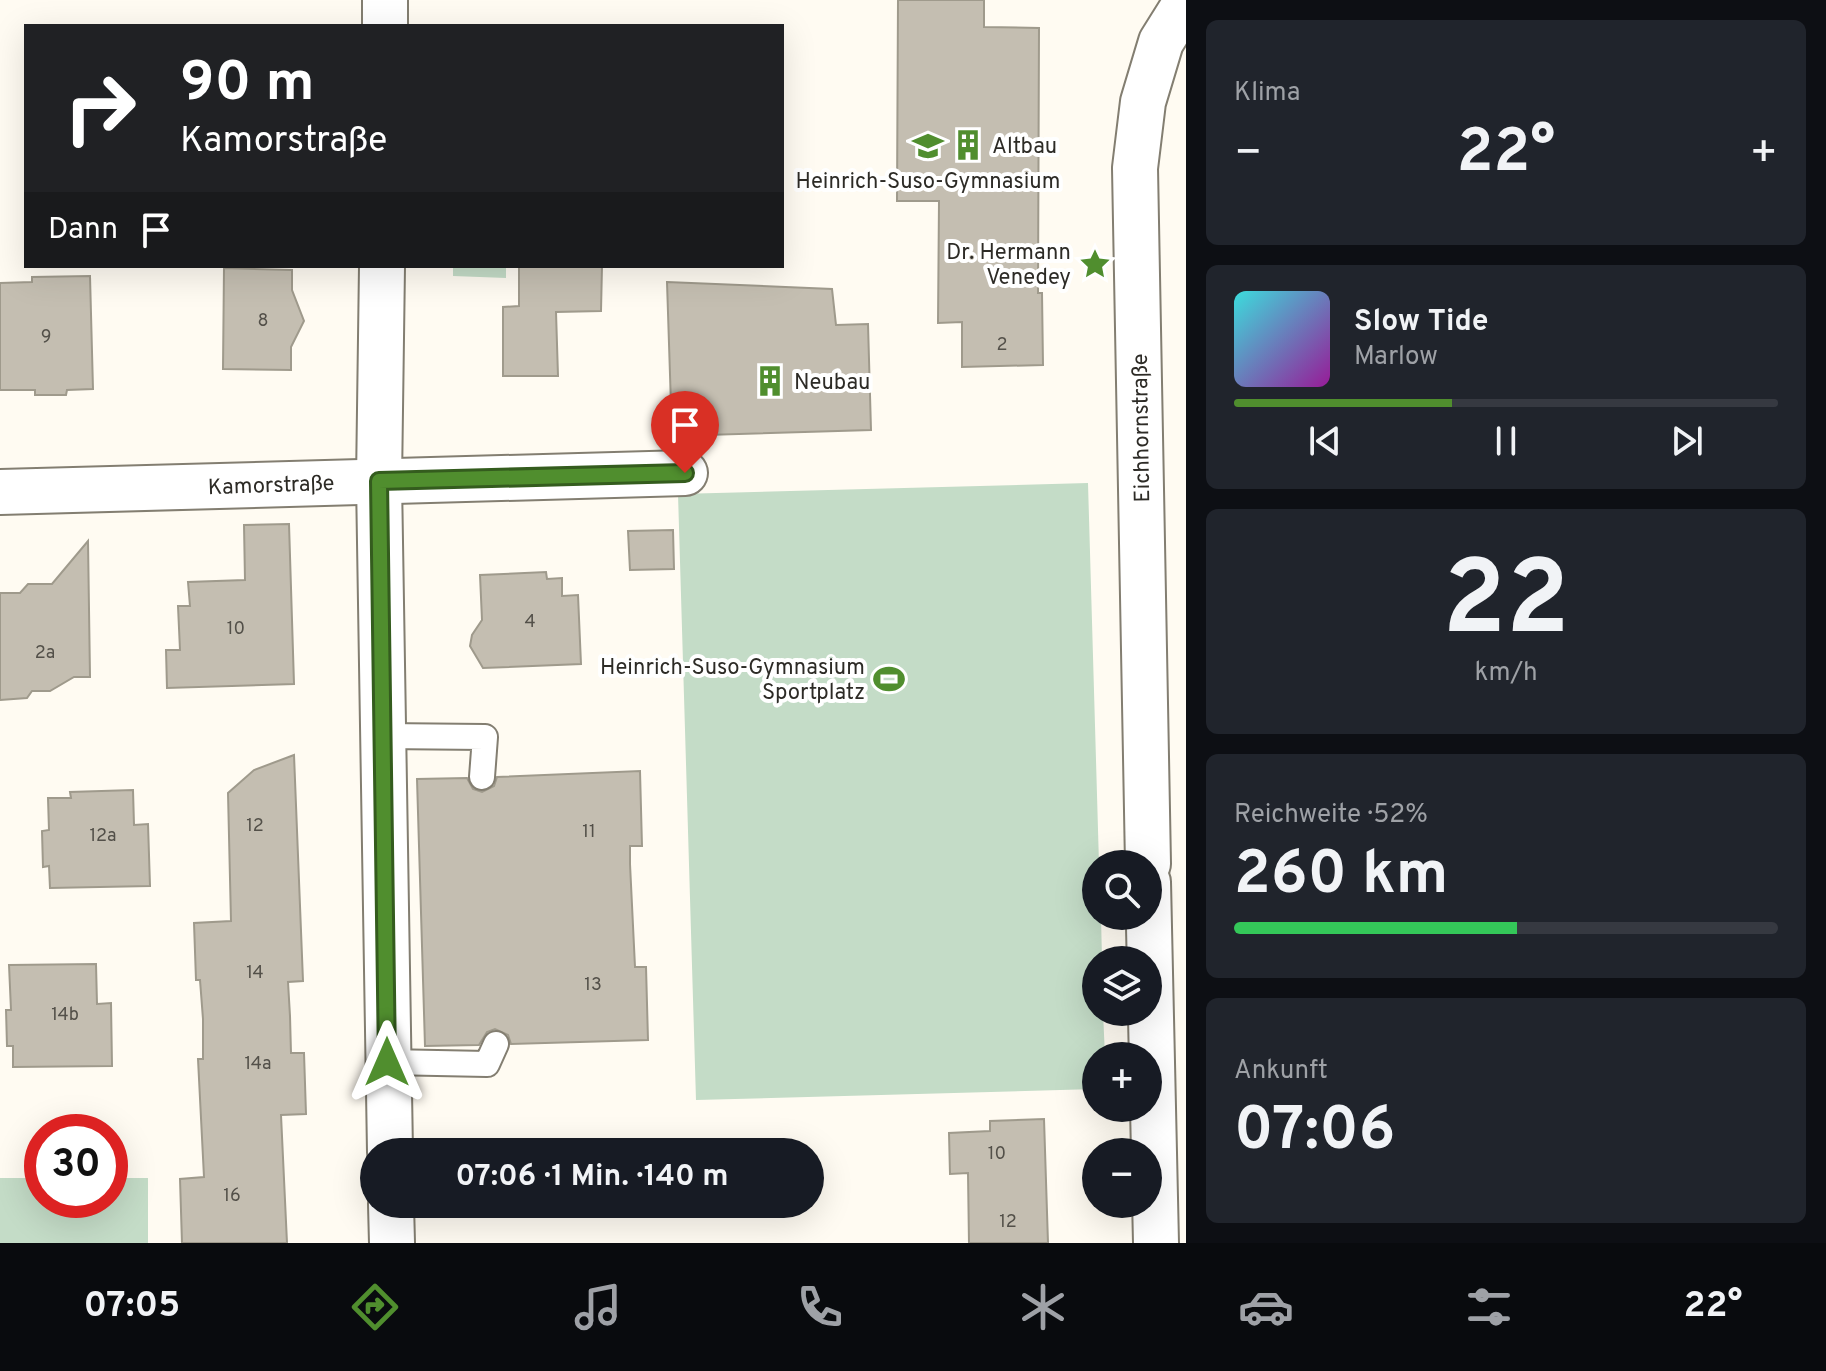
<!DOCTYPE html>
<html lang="de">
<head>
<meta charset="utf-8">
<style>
	:root { --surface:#171b24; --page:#20242c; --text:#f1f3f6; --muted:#9ea1a6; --line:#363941; --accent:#508e2e }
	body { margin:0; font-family:Overpass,sans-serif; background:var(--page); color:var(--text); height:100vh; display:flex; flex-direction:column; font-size:30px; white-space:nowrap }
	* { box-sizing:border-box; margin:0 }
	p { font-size:26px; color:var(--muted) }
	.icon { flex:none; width:44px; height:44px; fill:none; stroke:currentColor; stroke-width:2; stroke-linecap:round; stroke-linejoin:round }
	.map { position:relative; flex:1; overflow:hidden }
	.details { display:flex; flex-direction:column; gap:20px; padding:20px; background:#0d0f14; width:640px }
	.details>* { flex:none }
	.banner { position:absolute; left:24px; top:24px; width:760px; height:244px; border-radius:0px; box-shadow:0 8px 32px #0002; background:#202124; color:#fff; overflow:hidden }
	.controls { position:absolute; left:1082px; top:850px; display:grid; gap:16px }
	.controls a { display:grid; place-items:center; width:80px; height:80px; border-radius:50%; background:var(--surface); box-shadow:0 8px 32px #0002; font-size:40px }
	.speed { position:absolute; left:24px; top:1114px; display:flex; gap:16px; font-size:40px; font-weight:700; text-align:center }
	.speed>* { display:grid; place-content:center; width:104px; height:104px; border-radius:50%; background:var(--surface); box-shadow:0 8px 32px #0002; line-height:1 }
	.speed .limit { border:12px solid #d22; background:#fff; color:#111 }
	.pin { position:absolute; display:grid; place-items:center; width:68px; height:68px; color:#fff; margin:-82px -34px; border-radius:50% 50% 50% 0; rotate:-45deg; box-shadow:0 0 8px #0007 }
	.pin .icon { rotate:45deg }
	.me { position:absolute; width:88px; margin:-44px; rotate:0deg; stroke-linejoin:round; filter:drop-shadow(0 0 6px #0008) }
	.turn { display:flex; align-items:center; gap:28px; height:168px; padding:0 24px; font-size:36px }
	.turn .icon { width:104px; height:104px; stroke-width:2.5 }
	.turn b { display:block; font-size:56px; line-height:68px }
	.then { display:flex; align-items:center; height:76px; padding:0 24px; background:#0003; gap:16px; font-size:30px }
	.big { font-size:60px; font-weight:700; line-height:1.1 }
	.details .widget { flex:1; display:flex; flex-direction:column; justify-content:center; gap:12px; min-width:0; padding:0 28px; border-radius:12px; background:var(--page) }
	.details .dial { align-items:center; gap:0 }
	.dial b { font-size:104px; line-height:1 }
	.song { display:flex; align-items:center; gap:24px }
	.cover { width:96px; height:96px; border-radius:12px; background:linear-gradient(135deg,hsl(180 70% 55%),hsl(300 70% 35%)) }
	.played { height:8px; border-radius:4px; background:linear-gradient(90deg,var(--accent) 40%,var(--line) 40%) }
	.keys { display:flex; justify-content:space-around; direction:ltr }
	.heat { display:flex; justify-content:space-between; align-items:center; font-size:44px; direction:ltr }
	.charge { height:12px; border-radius:6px; background:linear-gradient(90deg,#34c759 52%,var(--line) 0) }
	.trip { position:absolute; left:360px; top:1138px; width:464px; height:80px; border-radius:40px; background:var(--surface); box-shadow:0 8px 32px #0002; font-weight:700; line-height:80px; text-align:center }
	.tab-bar { display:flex; height:128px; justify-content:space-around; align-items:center; background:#090b0e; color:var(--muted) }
	.tab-bar .icon { width:56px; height:56px }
	.tab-bar .current { color:var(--accent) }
	.tab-bar b { font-size:36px; color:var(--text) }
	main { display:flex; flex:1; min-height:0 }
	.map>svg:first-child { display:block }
	.green { fill:#c4dcc7 }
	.building { fill:#c4beb1; stroke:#9f9a8c; stroke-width:2 }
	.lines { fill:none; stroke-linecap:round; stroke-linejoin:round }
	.lane-casing { stroke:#837e71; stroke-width:28 }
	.street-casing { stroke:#837e71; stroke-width:48 }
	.lane { stroke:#fff; stroke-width:24 }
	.street { stroke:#fff; stroke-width:44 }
	.route-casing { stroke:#345c1e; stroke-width:20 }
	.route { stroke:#508e2e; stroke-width:14 }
	.labels { text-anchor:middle; stroke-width:8; stroke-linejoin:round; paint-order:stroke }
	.number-label { font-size:18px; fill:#535049 }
	.poi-label { font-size:22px; fill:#2d2b26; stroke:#fff; text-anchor:start }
	.street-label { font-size:22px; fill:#2d2b26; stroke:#fff }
</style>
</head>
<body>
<main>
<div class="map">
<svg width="1186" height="1243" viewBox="0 0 1186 1243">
	<rect width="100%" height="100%" fill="#fffbf2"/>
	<!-- green -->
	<g class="green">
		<polygon points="453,266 506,266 506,278 453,276"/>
		<polygon points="1088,483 1099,864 1096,864 1096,916 1101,916 1102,960 1096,960 1096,1012 1103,1012 1105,1056 1096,1056 1096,1089 696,1100 678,494"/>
		<polygon points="0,1178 42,1178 42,1200 110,1200 110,1178 148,1178 148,1243 0,1243"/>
	</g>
	<!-- building -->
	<g class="building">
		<polygon points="898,0 984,0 984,27 1039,28 1038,293 1042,293 1043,365 962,367 962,322 938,323 939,201 897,201"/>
		<polygon points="519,266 602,266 601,311 556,312 558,376 503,376 503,307 519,306"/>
		<polygon points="224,268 292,270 292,290 304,321 291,347 291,370 223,369"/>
		<polygon points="90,276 93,389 67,390 66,395 35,395 35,390 0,390 0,283 32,282 32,277"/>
		<polygon points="667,282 832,289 836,325 868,324 871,430 672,436"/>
		<polygon points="289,524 294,684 167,688 166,650 180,650 178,606 190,606 188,582 245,580 244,525"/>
		<polygon points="673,530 674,569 630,570 628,531"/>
		<polygon points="88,541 90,677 74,677 50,691 32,691 27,698 0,700 0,593 20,593 28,584 52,584"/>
		<polygon points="546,572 547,579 562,578 562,596 578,595 581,664 483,668 470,646 472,635 482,620 480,575"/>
		<polygon points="294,755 303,981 288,982 290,1016 291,1053 304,1053 306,1114 281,1115 287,1243 182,1243 180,1179 204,1177 198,1059 203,1059 203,1019 200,980 196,980 194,923 231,921 228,793 254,770"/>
		<polygon points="640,771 642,846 630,846 630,864 635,967 646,967 648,1040 511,1044 508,1035 495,1029 487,1032 479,1045 425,1046 417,779 467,778 473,789 482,792 494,786 497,777"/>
		<polygon points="133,790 134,825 148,824 150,886 50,888 49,866 43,867 42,831 49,830 48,798 71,798 70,792"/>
		<polygon points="96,964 97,1004 111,1003 112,1066 13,1067 13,1046 7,1046 6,1010 11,1010 9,965"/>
		<polygon points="1044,1119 1048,1243 969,1243 968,1173 950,1174 949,1133 990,1131 990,1121"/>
	</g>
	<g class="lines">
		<defs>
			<g id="lane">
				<polyline points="383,736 485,737 482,777"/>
				<polyline points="387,1062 487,1064 496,1044"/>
			</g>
			<g id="street">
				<polyline points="385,26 385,0"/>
				<polyline points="382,266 379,481 390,1152"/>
				<polyline points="0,492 685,473"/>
				<polyline points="1148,864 1135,168 1143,102 1161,42 1186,2"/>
				<polyline points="1148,882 1156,1243"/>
				<polyline points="391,1204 392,1243"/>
			</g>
		</defs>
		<!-- lane casing -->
		<use href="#lane" class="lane-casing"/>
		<!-- street casing -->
		<use href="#street" class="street-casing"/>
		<!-- lane -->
		<use href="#lane" class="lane"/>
		<!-- street -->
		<use href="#street" class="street"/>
	</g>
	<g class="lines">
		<defs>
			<polyline id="route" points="387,1062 379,481 685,473"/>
		</defs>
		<!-- route casing -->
		<use href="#route" class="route-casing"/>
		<!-- route -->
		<use href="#route" class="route"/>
	</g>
	<!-- icons -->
	<defs>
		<symbol id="building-bare" viewBox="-9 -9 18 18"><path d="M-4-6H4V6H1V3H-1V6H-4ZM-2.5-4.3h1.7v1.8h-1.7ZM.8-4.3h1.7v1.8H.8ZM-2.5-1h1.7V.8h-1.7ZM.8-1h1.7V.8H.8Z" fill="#508e2e" stroke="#fff" stroke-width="2.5" paint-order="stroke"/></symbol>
		<symbol id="school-bare" viewBox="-9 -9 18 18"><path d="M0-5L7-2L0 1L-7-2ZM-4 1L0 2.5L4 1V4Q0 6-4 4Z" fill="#508e2e" stroke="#fff" stroke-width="2.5" paint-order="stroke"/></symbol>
		<symbol id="sight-bare" viewBox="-9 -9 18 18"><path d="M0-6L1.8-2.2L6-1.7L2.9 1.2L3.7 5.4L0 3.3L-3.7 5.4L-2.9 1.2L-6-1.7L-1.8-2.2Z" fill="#508e2e" stroke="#fff" stroke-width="2.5" paint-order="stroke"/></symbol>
		<symbol id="stadium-bare" viewBox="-9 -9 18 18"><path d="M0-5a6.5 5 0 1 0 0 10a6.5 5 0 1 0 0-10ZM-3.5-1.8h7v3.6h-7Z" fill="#508e2e" stroke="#fff" stroke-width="2.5" paint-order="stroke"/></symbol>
	</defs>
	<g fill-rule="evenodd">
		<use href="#building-bare" x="946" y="123" width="44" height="44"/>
		<use href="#school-bare" x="906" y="124" width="44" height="44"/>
		<use href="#sight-bare" x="1073" y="242" width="44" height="44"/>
		<use href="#building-bare" x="748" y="359" width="44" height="44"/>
		<use href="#stadium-bare" x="867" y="657" width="44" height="44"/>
	</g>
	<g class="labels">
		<!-- number labels -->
		<g class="number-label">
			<text x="263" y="326">8</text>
			<text x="46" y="342">9</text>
			<text x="1002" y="350">2</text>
			<text x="530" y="627">4</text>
			<text x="236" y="634">10</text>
			<text x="45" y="658">2a</text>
			<text x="255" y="831">12</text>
			<text x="589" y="837">11</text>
			<text x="103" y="841">12a</text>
			<text x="255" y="978">14</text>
			<text x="593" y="990">13</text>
			<text x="65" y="1020">14b</text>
			<text x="258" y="1069">14a</text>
			<text x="997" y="1159">10</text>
			<text x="232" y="1201">16</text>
			<text x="1008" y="1227">12</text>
		</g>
		<!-- poi labels -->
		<g class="poi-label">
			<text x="992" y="153">Altbau</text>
			<text x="928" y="188" text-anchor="middle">Heinrich-Suso-Gymnasium</text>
			<text x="1071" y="259" text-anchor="end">Dr. Hermann<tspan x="1071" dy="25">Venedey</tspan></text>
			<text x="794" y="389">Neubau</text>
			<text x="865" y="674" text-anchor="end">Heinrich-Suso-Gymnasium<tspan x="865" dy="25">Sportplatz</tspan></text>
		</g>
		<!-- street labels -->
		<g class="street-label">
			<text transform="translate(1140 428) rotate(-91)" y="8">Eichhornstraße</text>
			<text transform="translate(271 484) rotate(-2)" y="8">Kamorstraße</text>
		</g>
	</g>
</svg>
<div class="controls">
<a><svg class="icon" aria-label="search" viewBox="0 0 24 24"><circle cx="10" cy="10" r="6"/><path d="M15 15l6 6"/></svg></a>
<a><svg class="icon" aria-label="layers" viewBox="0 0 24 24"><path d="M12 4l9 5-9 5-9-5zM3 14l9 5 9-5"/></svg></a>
<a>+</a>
<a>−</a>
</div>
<div class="speed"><div class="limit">30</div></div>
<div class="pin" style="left:685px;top:473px;background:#d93025"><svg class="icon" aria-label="arrive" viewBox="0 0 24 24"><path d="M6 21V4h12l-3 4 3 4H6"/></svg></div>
<svg class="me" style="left:387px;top:1062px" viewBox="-20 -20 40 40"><path d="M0-17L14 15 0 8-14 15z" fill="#508e2e" stroke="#fff" stroke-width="4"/></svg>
<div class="trip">07:06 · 1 Min. · 140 m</div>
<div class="banner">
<div class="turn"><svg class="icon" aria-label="right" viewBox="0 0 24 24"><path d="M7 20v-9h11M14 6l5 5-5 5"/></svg><div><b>90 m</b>Kamorstraße</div></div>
<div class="then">Dann<svg class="icon" aria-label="arrive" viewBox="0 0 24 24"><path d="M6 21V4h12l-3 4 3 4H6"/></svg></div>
</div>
</div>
<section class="details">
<div class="widget"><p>Klima</p>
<div class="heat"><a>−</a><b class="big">22°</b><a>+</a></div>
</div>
<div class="widget">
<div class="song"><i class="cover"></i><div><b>Slow Tide</b><p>Marlow</p></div></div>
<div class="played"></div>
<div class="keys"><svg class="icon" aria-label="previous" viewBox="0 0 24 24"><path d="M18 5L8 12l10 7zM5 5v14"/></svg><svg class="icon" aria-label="pause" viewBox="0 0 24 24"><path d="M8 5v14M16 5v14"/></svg><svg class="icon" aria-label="next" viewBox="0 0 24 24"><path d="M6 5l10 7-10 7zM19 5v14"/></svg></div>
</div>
<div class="widget dial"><b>22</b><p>km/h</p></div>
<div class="widget"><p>Reichweite · 52%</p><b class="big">260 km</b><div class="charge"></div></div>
<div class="widget"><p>Ankunft</p><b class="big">07:06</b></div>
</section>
</main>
<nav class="tab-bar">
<b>07:05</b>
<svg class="icon current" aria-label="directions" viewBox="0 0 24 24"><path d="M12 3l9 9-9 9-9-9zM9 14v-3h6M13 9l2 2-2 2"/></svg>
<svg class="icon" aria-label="music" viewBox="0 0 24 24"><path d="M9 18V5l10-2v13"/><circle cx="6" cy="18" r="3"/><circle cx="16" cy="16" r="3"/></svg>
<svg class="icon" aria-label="phone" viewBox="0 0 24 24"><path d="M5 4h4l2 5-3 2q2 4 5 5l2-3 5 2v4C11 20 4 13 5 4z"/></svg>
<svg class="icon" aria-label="climate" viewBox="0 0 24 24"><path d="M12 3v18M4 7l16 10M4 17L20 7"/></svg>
<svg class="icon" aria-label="car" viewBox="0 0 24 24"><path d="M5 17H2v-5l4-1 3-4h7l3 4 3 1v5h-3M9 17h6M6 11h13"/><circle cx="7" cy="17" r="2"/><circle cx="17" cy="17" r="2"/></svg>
<svg class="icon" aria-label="filters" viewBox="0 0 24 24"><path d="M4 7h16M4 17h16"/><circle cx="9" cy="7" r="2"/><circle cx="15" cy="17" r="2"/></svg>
<b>22°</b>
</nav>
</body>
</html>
